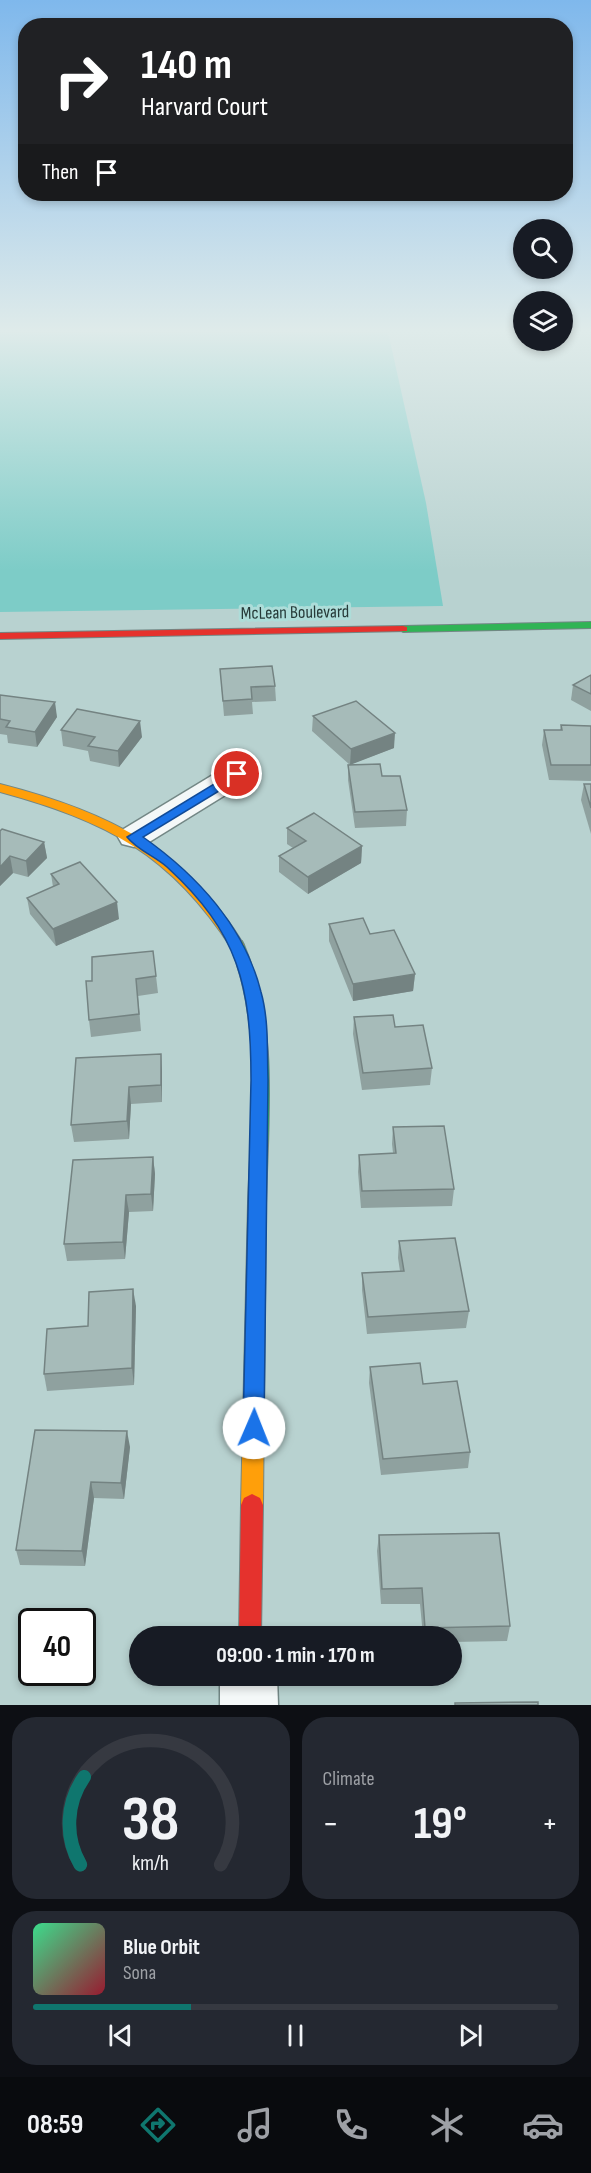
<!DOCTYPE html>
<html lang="en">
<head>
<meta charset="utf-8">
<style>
	:root { --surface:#171b24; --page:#242831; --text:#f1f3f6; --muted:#9ea1a6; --line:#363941; --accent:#0f766e }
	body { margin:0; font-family:"Sofia Sans Condensed",sans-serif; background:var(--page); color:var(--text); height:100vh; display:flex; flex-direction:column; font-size:22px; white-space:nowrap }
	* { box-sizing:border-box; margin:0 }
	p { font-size:20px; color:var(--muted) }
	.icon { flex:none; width:33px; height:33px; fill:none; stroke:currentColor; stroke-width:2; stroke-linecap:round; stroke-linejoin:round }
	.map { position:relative; height:1705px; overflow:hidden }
	.panel { display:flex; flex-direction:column; gap:12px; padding:12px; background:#0d0f14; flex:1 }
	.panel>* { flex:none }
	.hud { position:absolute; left:18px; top:18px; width:555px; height:183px; border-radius:24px; box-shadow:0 3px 9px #0003; background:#202124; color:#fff; overflow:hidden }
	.fabs { position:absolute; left:513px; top:219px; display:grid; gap:12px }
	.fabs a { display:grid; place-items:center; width:60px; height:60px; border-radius:50%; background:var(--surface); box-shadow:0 3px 9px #0003; font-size:30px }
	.speed { position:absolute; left:18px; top:1608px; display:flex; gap:12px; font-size:30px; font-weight:700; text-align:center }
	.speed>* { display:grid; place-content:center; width:78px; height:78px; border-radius:50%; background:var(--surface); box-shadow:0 3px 9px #0003; line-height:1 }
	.speed .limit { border:3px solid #111; border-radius:9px; background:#fff; color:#111 }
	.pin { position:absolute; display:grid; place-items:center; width:51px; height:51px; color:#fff; margin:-26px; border:3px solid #fff; border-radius:50%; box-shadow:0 2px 6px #0007 }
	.me { position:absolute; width:66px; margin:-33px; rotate:1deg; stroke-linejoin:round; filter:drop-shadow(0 0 4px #0008) }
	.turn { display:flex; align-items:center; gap:21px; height:126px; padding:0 24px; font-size:27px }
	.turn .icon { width:78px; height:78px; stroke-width:2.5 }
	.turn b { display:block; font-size:42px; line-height:51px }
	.then { display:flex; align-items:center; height:57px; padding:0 24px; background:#0003; gap:12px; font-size:22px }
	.big { font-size:45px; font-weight:700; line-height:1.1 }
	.panel .tile { flex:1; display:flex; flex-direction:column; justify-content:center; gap:9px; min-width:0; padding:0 21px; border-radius:24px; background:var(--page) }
	.panel .dial { align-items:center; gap:0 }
	.dial svg { height:156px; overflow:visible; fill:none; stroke:var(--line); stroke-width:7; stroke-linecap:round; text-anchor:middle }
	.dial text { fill:var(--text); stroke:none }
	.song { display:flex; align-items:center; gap:18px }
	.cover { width:72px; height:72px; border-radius:9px; background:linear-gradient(135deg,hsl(150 70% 55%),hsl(350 70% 35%)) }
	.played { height:6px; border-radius:3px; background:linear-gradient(90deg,var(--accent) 30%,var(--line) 30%) }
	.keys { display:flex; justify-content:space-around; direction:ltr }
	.heat { display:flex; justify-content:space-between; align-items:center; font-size:33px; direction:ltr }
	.panel .tiles { flex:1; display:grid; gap:12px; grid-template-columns:1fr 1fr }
	.tile:last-child { grid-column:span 2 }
	.trip { position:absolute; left:129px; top:1626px; width:333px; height:60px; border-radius:30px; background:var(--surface); box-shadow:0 3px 9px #0003; font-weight:700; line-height:60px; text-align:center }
	.menu { display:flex; height:96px; justify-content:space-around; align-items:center; background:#090b0e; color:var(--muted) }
	.menu .icon { width:42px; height:42px }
	.menu .selected { color:var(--accent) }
	.menu b { font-size:27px; color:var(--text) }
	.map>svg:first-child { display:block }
	.green { fill:#7dccc7 }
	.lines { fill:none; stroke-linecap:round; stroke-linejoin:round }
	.street-casing { stroke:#738785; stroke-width:3 }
	.fast-casing { stroke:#738785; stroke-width:2 }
	.slow-casing { stroke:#738785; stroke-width:2 }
	.jam-casing { stroke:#738785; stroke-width:2 }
	.street { fill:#f4f8f8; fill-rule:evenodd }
	.fast { fill:#30b455; fill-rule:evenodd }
	.slow { fill:#ff9f0a; fill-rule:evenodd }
	.jam { fill:#e5322d; fill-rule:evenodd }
	.wall { fill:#8fa19f }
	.shaded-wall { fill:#748382 }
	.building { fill:#a6bbb9; stroke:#748382; stroke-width:1.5 }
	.route { fill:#1a73e8; stroke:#114b97; stroke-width:1.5 }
	.labels { text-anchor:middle; stroke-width:6; stroke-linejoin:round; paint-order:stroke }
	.street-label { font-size:18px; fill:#263a38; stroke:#adddd9 }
</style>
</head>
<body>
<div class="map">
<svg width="591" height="1705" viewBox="0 0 591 1705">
	<rect width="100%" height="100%" fill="#b8d2d0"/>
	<!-- green -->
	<polygon class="green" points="0,332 388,332 426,503 443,606 0,612"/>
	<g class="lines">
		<defs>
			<g id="street">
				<polygon points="237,765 248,767 252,774 248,781 146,844 134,847 122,844 118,837 122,830 226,767"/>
				<polygon points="220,1676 277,1676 278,1705 220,1705"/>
			</g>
			<g id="fast">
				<polygon points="591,622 591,628 403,632 398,629 403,626"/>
				<path d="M237,940L242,941L244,945C279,1027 268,1117 266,1203L263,1208L257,1210L251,1208L248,1203C251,1117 263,1027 230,945L232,941Z"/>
			</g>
			<g id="slow">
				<path d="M0,784C106,811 186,849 244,945L242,949H232C171,854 106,821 0,792Z"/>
				<polygon points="257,1196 263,1198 266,1203 263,1505 260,1512 252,1516 244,1512 241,1505 248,1203 251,1198"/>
			</g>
			<g id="jam">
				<polygon points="403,626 407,627 407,631 0,639 0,633"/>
				<polygon points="252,1494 260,1498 263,1505 261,1636 239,1636 241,1505 244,1498"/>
			</g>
		</defs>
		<!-- street casing -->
		<use href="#street" class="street-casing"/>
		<!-- fast casing -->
		<use href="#fast" class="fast-casing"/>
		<!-- slow casing -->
		<use href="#slow" class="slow-casing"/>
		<!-- jam casing -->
		<use href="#jam" class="jam-casing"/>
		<!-- street -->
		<use href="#street" class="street"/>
		<!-- fast -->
		<use href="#fast" class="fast"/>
		<!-- slow -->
		<use href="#slow" class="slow"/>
		<!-- jam -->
		<use href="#jam" class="jam"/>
	</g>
	<!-- wall -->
	<g class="wall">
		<polygon points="220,669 275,686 276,701 252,702 253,714 224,716"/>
		<polygon points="591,675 591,711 571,700 573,685"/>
		<polygon points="0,695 57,717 37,747 8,743 7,735 0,734"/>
		<polygon points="313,716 394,748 351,764 382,776 407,810 406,826 355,828 348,780 348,765 350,765 312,731"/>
		<polygon points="561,725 591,726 591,781 549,780 542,745 544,730 560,730"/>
		<polygon points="61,730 142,737 119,767 90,761 88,751 63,746"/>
		<polygon points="584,784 591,784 591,834 581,800"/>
		<polygon points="287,828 362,846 361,863 308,894 279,872 279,856 293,848 287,844"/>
		<polygon points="0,831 44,842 47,858 28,877 13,873 0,886"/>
		<polygon points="51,874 119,919 56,946 30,914 27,898 53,887"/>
		<polygon points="329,924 370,934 415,974 413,991 353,1001 329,941"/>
		<polygon points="153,951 158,993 138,996 141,1031 91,1037 89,1020 92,981"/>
		<polygon points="354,1017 395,1027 432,1068 430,1085 362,1090 353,1034"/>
		<polygon points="76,1058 162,1071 162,1102 131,1104 129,1139 74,1142 71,1125"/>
		<polygon points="393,1127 454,1189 452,1206 361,1208 358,1172 359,1155 393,1153 392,1144"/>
		<polygon points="153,1157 155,1174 153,1211 129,1212 125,1259 67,1261 64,1244"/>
		<polygon points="399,1241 469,1311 466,1328 367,1334 362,1290 362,1273 400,1271 398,1258"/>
		<polygon points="136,1306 134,1385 47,1391 44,1374 88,1326"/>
		<polygon points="370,1367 470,1452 468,1468 381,1475 369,1383"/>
		<polygon points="130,1447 124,1499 94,1498 85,1566 20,1565 16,1550"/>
		<polygon points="379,1535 510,1626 507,1641 452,1642 452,1636 423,1636 420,1604 381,1604 377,1551"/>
	</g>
	<!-- shaded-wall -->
	<g class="shaded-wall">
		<polygon points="55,702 57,717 37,747 35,732"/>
		<polygon points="140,721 142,737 119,767 118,751"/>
		<polygon points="395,733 394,748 350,765 351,749"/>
		<polygon points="44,842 47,858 28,877 26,861"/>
		<polygon points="362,846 361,863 308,894 308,877"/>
		<polygon points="10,856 13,873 0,886 0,867"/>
		<polygon points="117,902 119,919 56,946 53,929"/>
		<polygon points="415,974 413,991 353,1001 353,984"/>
		<polygon points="161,1054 162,1071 162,1102 161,1085"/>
		<polygon points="129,1087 131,1104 129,1139 127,1121"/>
		<polygon points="153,1157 155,1174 153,1211 151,1194"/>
		<polygon points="126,1195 129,1212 125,1259 123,1242"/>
		<polygon points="133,1289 136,1306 134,1385 132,1368"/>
		<polygon points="127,1431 130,1447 124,1499 121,1483"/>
		<polygon points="91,1482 94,1498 85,1566 82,1551"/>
	</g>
	<!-- building -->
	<g class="building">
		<polygon points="272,666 275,686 251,687 252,699 223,701 220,669"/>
		<polygon points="591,675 591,694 573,685"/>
		<polygon points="0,695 55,702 35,732 6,727 10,721 0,719"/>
		<polygon points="356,701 395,733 351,749 313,716"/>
		<polygon points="77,709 140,721 118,751 88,746 95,737 61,730"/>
		<polygon points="561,725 591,726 591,765 551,765 544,730 562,730"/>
		<polygon points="380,764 382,776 400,776 407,810 355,812 348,765"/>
		<polygon points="584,784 591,784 591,808"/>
		<polygon points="314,813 362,846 308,877 279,856 306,841 287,828"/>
		<polygon points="2,829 44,842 26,861 10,856 0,867 0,831"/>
		<polygon points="80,862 117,902 53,929 27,898 59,884 51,874"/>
		<polygon points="363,918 370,934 394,930 415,974 353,984 329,924"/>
		<polygon points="153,951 156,976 136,979 139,1014 89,1020 86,981 92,981 92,957"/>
		<polygon points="393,1015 395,1027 423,1025 432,1068 363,1073 354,1017"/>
		<polygon points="161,1054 161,1085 129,1087 127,1121 71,1125 76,1058"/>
		<polygon points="444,1126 454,1189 362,1191 359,1155 396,1153 393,1127"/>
		<polygon points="153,1157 151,1194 126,1195 123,1242 64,1244 73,1160"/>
		<polygon points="455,1238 469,1311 368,1317 362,1273 404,1271 399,1241"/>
		<polygon points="133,1289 132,1368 44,1374 47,1329 88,1326 89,1292"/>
		<polygon points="420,1363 423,1384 457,1381 470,1452 383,1459 370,1367"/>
		<polygon points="35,1430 127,1431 121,1483 91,1482 82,1551 16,1550"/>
		<polygon points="499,1533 510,1626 425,1628 422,1588 382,1589 379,1535"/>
		<polygon points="538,1702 538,1705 455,1705 455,1703"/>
	</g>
	<!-- sky -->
	<linearGradient id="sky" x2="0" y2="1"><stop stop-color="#7fb8ec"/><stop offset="0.58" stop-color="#dfebea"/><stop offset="1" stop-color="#dfebea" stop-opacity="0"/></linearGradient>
	<rect width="591" height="571" fill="url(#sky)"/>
	<!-- route -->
	<path class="route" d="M237,770L242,772V777L143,837C197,875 245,927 261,992C269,1020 267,1051 268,1080L264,1428L261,1435L254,1437L246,1435L243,1428L251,1080C251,986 239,933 167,867C155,856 137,850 127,837Z"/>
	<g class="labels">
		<!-- street labels -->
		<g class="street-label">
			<text transform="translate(295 612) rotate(-1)" y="6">McLean Boulevard</text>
		</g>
	</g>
</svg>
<div class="fabs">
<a><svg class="icon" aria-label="search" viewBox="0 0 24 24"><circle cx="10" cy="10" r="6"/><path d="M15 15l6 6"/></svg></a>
<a><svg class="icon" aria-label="layers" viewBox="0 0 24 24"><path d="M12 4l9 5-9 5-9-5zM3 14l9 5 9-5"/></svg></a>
</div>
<div class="speed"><div class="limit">40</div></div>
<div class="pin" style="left:237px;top:774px;background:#d93025"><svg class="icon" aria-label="arrive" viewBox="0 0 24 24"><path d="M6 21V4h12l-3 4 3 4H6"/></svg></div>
<svg class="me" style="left:254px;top:1428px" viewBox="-20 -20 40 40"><circle r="19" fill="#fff"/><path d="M0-13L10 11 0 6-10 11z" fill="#1a73e8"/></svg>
<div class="trip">09:00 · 1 min · 170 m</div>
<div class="hud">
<div class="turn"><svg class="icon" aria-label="right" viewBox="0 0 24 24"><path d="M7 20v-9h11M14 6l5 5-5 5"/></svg><div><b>140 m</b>Harvard Court</div></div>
<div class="then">Then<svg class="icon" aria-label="arrive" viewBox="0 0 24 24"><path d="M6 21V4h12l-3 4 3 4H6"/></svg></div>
</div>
</div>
<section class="panel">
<div class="tiles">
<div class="tile dial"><svg viewBox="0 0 100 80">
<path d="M14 69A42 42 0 1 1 86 69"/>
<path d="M14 69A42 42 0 0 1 16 24" stroke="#0f766e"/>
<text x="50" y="56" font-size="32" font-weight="700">38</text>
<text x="50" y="72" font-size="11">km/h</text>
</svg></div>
<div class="tile"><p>Climate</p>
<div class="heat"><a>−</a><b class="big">19°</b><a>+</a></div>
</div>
<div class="tile">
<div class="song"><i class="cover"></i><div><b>Blue Orbit</b><p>Sona</p></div></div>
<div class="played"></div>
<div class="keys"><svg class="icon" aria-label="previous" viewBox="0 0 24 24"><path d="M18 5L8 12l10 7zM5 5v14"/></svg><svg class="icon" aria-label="pause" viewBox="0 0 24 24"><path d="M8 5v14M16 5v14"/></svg><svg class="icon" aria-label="next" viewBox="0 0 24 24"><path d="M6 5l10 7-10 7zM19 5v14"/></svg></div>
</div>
</div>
</section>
<nav class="menu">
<b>08:59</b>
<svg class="icon selected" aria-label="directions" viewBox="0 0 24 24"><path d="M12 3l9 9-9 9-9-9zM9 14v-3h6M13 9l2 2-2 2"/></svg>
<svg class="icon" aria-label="music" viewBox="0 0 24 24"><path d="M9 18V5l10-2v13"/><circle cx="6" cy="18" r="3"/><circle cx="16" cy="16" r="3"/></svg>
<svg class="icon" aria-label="phone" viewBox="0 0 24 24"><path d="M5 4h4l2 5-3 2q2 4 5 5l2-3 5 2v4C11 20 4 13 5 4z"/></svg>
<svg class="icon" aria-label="climate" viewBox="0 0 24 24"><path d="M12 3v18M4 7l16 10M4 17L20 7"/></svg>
<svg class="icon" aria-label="car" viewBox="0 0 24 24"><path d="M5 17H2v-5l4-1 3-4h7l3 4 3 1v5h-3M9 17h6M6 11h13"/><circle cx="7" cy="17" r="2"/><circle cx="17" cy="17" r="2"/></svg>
</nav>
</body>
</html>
